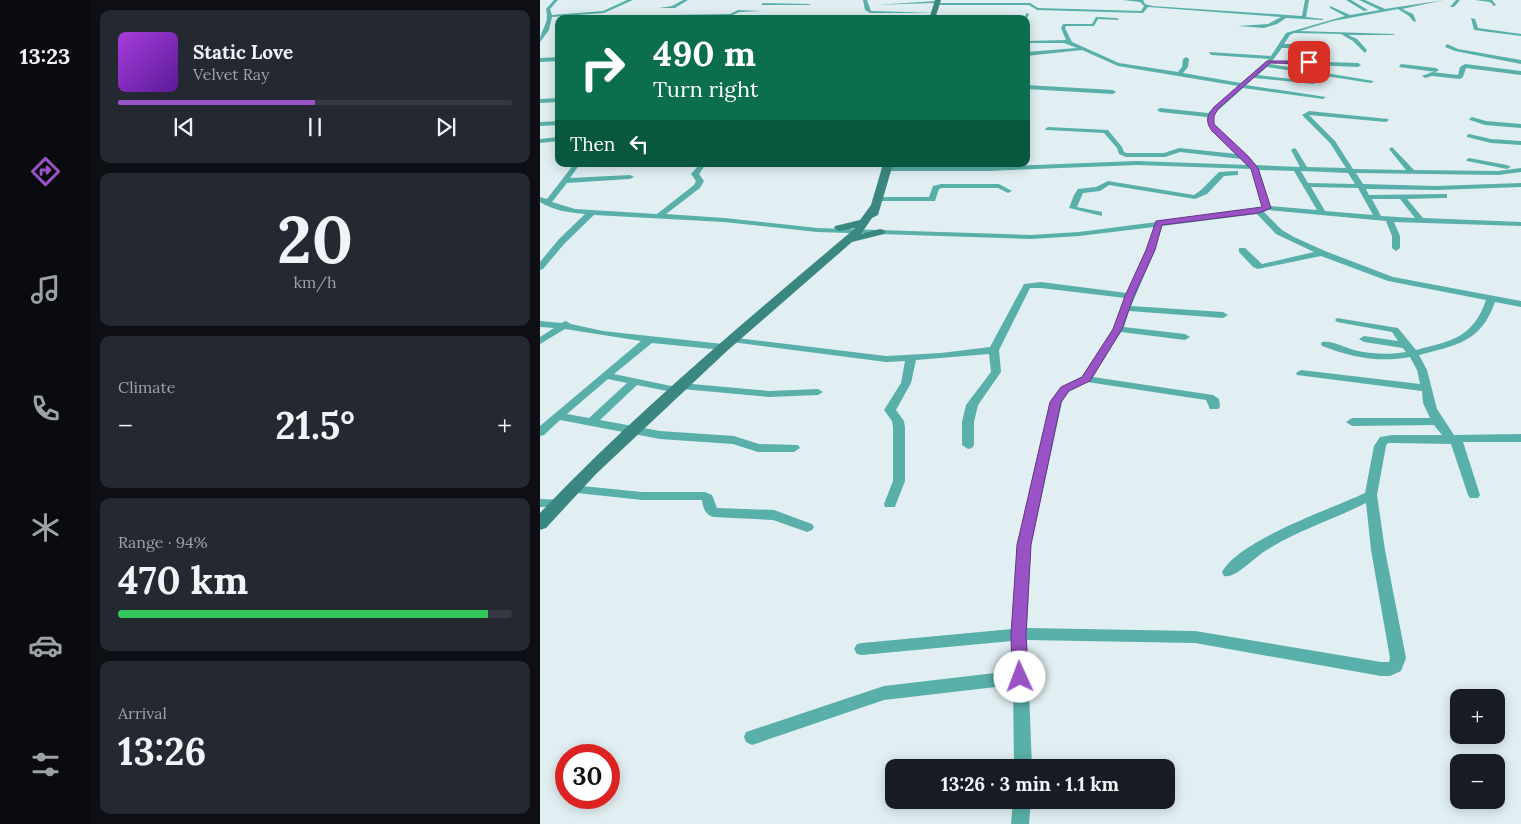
<!DOCTYPE html>
<html lang="en">
<head>
<meta charset="utf-8">
<style>
	:root { --surface:#171b24; --page:#242831; --text:#f1f3f6; --muted:#9ea1a6; --line:#363941; --accent:#9a53c7 }
	body { margin:0; font-family:Lora,serif; background:var(--page); color:var(--text); height:100vh; display:flex; flex-direction:column; font-size:19px; white-space:nowrap }
	* { box-sizing:border-box; margin:0 }
	p { font-size:16px; color:var(--muted) }
	.icon { flex:none; width:28px; height:28px; fill:none; stroke:currentColor; stroke-width:2; stroke-linecap:round; stroke-linejoin:round }
	.map { position:relative; flex:1; overflow:hidden }
	.details { display:flex; flex-direction:column; gap:10px; padding:10px; background:#0d0f14; width:450px }
	.details>* { flex:none }
	.top-card { position:absolute; left:15px; top:15px; width:475px; height:152px; border-radius:10px; box-shadow:0 2px 12px #0003; background:#0b6e4f; color:#fff; overflow:hidden }
	.tools { position:absolute; left:910px; top:689px; display:grid; gap:10px }
	.tools a { display:grid; place-items:center; width:55px; height:55px; border-radius:10px; background:var(--surface); box-shadow:0 2px 12px #0003; font-size:25px }
	.speed { position:absolute; left:15px; top:744px; display:flex; gap:10px; font-size:25px; font-weight:700; text-align:center }
	.speed>* { display:grid; place-content:center; width:65px; height:65px; border-radius:50%; background:var(--surface); box-shadow:0 2px 12px #0003; line-height:1 }
	.speed .limit { border:8px solid #d22; background:#fff; color:#111 }
	.pin { position:absolute; display:grid; place-items:center; width:42px; height:42px; color:#fff; margin:-21px; border-radius:10px; box-shadow:0 2px 8px #0006 }
	.me { position:absolute; width:55px; margin:-28px; rotate:358deg; stroke-linejoin:round; filter:drop-shadow(0 0 4px #0008) }
	.turn { display:flex; align-items:center; gap:18px; height:105px; padding:0 15px; font-size:22px }
	.turn .icon { width:65px; height:65px; stroke-width:2.5 }
	.turn b { display:block; font-size:35px; line-height:42px }
	.then { display:flex; align-items:center; height:48px; padding:0 15px; background:#0003; gap:10px; font-size:19px }
	.big { font-size:38px; font-weight:700; line-height:1.1 }
	.details .card { flex:1; display:flex; flex-direction:column; justify-content:center; gap:8px; min-width:0; padding:0 18px; border-radius:10px; background:var(--page) }
	.details .dial { align-items:center; gap:0 }
	.dial b { font-size:65px; line-height:1 }
	.song { display:flex; align-items:center; gap:15px }
	.cover { width:60px; height:60px; border-radius:8px; background:linear-gradient(135deg,hsl(280 70% 55%),hsl(270 70% 35%)) }
	.played { height:5px; border-radius:2px; background:linear-gradient(90deg,var(--accent) 50%,var(--line) 50%) }
	.keys { display:flex; justify-content:space-around; direction:ltr }
	.heat { display:flex; justify-content:space-between; align-items:center; font-size:28px; direction:ltr }
	.charge { height:8px; border-radius:4px; background:linear-gradient(90deg,#34c759 94%,var(--line) 0) }
	.trip { position:absolute; left:345px; top:759px; width:290px; height:50px; border-radius:10px; background:var(--surface); box-shadow:0 2px 12px #0003; font-weight:700; line-height:50px; text-align:center }
	main { display:flex; flex:1; min-height:0 }
	.menu { display:flex; flex-direction:column; width:90px; justify-content:space-around; align-items:center; background:#090b0e; color:var(--muted) }
	.menu .icon { width:35px; height:35px }
	.menu .selected { color:var(--accent) }
	.menu b { font-size:22px; color:var(--text) }
	.map>svg:first-child { display:block }
	.lines { fill:none; stroke-linecap:round; stroke-linejoin:round }
	.street { fill:#59afa9; fill-rule:evenodd }
	.secondary { fill:#3a8782; fill-rule:evenodd }
	.route { fill:#9a53c7; stroke:#643681 }
</style>
</head>
<body>
<main>
<nav class="menu">
<b>13:23</b>
<svg class="icon selected" aria-label="directions" viewBox="0 0 24 24"><path d="M12 3l9 9-9 9-9-9zM9 14v-3h6M13 9l2 2-2 2"/></svg>
<svg class="icon" aria-label="music" viewBox="0 0 24 24"><path d="M9 18V5l10-2v13"/><circle cx="6" cy="18" r="3"/><circle cx="16" cy="16" r="3"/></svg>
<svg class="icon" aria-label="phone" viewBox="0 0 24 24"><path d="M5 4h4l2 5-3 2q2 4 5 5l2-3 5 2v4C11 20 4 13 5 4z"/></svg>
<svg class="icon" aria-label="climate" viewBox="0 0 24 24"><path d="M12 3v18M4 7l16 10M4 17L20 7"/></svg>
<svg class="icon" aria-label="car" viewBox="0 0 24 24"><path d="M5 17H2v-5l4-1 3-4h7l3 4 3 1v5h-3M9 17h6M6 11h13"/><circle cx="7" cy="17" r="2"/><circle cx="17" cy="17" r="2"/></svg>
<svg class="icon" aria-label="filters" viewBox="0 0 24 24"><path d="M4 7h16M4 17h16"/><circle cx="9" cy="7" r="2"/><circle cx="15" cy="17" r="2"/></svg>
</nav>
<section class="details">
<div class="card">
<div class="song"><i class="cover"></i><div><b>Static Love</b><p>Velvet Ray</p></div></div>
<div class="played"></div>
<div class="keys"><svg class="icon" aria-label="previous" viewBox="0 0 24 24"><path d="M18 5L8 12l10 7zM5 5v14"/></svg><svg class="icon" aria-label="pause" viewBox="0 0 24 24"><path d="M8 5v14M16 5v14"/></svg><svg class="icon" aria-label="next" viewBox="0 0 24 24"><path d="M6 5l10 7-10 7zM19 5v14"/></svg></div>
</div>
<div class="card dial"><b>20</b><p>km/h</p></div>
<div class="card"><p>Climate</p>
<div class="heat"><a>−</a><b class="big">21.5°</b><a>+</a></div>
</div>
<div class="card"><p>Range · 94%</p><b class="big">470 km</b><div class="charge"></div></div>
<div class="card"><p>Arrival</p><b class="big">13:26</b></div>
</section>
<div class="map">
<svg width="981" height="824" viewBox="0 0 981 824">
	<rect width="100%" height="100%" fill="#e1eff2"/>
	<g class="lines">
		<!-- street -->
		<g class="street">
			<path d="M14,0H18L10,9L12,15L63,11L87,0H93L64,13L12,17L9,30L0,42C0,29 10,25 6,9Z"/>
			<polygon points="143,0 148,0 135,8 119,8 132,6"/>
			<polygon points="323,0 327,0 331,11 395,13 330,13 325,10"/>
			<polygon points="583,0 603,0 605,4 612,6 762,16 765,0 769,0 766,17 784,19 782,20 746,18 737,24 724,28 698,26 728,24 741,17 608,7 603,13 497,10 489,5 396,5 394,3 334,5 397,1 399,3 490,3 498,8 601,11 604,6 600,2"/>
			<polygon points="806,0 811,0 828,10 824,11"/>
			<path d="M819,0H825L845,9L904,0L862,9L873,14L876,21L874,22L869,16L858,9L793,21L760,31L855,34L853,35H808L817,39L827,50L825,53L813,41L801,34L754,33L750,35L744,44H783L786,46L783,48H742L730,64L834,81L831,83L727,67L718,75L777,82L774,84L714,78L706,85L786,97L783,99L703,88L673,115V124L706,155L708,156L716,165L760,167L751,150L754,148L756,149L767,167L806,168L790,143L762,115L769,111L848,119L849,120L846,122L769,115L795,141L813,169L866,170L849,149L852,147L874,170L958,171L981,168V172L958,175L816,173L823,184L896,186L981,183V187L896,190L826,189L829,195L907,194V198H904L867,199L883,218L981,222V226L854,222L860,236V248L856,251L852,248V236L846,221L728,210L724,212L742,230L754,237L785,251L853,277L981,301V307L955,302C941,342 917,345 879,355L887,370L897,409L914,435L981,434V442H923L940,495L938,498H930L928,495L911,444L852,443H848L846,446L837,495L845,550L866,658L861,671L850,676H841L655,643L487,640L492,768H474L473,685L344,700L212,745L206,742L204,737L206,732L344,686L472,671V641L322,655L317,654L314,649L317,644L322,643L472,629L477,545L510,402L521,387L542,377L573,329L585,298L501,288H490L459,350L461,372L438,405L434,422V445L432,448L428,449L422,445V422L426,405L451,372L449,354L376,360L371,383L356,410L364,421L365,428V481L356,504L355,507H345L344,504L353,481V428L352,421L344,410L361,383L365,361L346,362L192,342L187,339L188,337L346,356L401,353L450,347L484,284L501,282L587,293L607,250L614,227L539,236L491,239L277,232L184,222L54,215L25,243L3,269L0,270V262L19,239L45,214C30,213 12,210 0,202V197L7,199L34,164H40L30,178L90,175L94,177L90,179L27,183L12,202L35,209L117,214L154,185L156,181L151,174L160,164H166L159,174L164,181L160,188L126,214L184,218L277,228L491,235L539,232L718,209L723,207L712,169L597,165L447,171H346L342,169L346,167H447L597,161L708,165L701,159L640,152L625,157H586L579,154L577,148L564,133L506,130L505,129L508,127L568,130L582,147L584,152L587,153H624L639,148L697,154L668,125L667,117L620,112L617,110L620,108L668,113L698,86L578,66L542,50L486,56V52L537,48L524,43H486V41L526,40L521,28L523,24H552L556,17L577,18L579,20L558,19L554,26H526L525,28L532,42L579,63L638,72L642,67L643,59L646,57L649,59L648,67L643,73L701,83L729,59L671,55L669,52L731,56L746,33L805,16L790,8V6L810,15L840,10ZM719,170L754,171L777,210L730,206ZM761,171L808,173L815,184L768,183ZM771,187L818,188L833,215L785,211ZM832,199H860L875,218L841,216ZM717,214L736,234L774,252L722,264L705,248H699V252L713,267L718,269L781,256L848,281L946,300C933,338 911,341 876,350L858,328L797,318L795,320L797,322L852,332L858,341L824,336L819,339L824,342L863,348L866,352C850,355 833,354 818,351C807,349 793,340 782,342L781,344L782,346C811,357 839,363 870,357L877,370L880,384L761,370L756,373L757,375L882,391L883,403L890,418H812L806,422L812,426L894,425L902,435H852L840,437L834,446L825,493C791,509 699,540 682,572L684,576C695,579 714,558 725,551C756,531 792,520 826,503L831,550L850,658L849,662H841L655,631L487,628L491,545L522,402L529,391L547,382L666,400L670,409H678L680,407L679,399L673,395L553,377L581,332L645,340L650,337L645,334L584,327L589,311L683,318L688,315L683,312L591,306L615,250L622,226Z"/>
			<polygon points="916,0 920,0 914,7 910,7"/>
			<polygon points="935,0 952,0 956,5 954,6 950,2"/>
			<polygon points="223,3 269,4 271,5 221,5"/>
			<polygon points="198,10 222,11 199,12 191,16 128,15 190,14"/>
			<polygon points="487,13 489,14 486,20 483,19"/>
			<polygon points="392,17 469,18 471,19 390,19"/>
			<polygon points="931,18 935,19 938,28 981,34 981,36 934,30"/>
			<polygon points="907,44 918,49 981,60 981,64 915,51 905,47"/>
			<polygon points="19,57 19,61 0,62 0,58"/>
			<polygon points="753,61 818,63 821,65 818,67 751,64"/>
			<polygon points="861,64 896,68 899,70 896,72 859,67"/>
			<polygon points="925,64 981,71 981,75 926,68 923,77 920,79 892,76 885,78 882,76 892,72 918,75 920,67"/>
			<polygon points="486,85 573,90 576,92 573,94 486,89"/>
			<polygon points="19,98 19,102 0,103 0,99"/>
			<polygon points="932,117 946,121 981,124 981,128 945,125 930,120 929,119"/>
			<polygon points="19,121 19,125 0,126 0,122"/>
			<polygon points="929,134 951,139 981,141 981,145 951,143 927,137 927,135"/>
			<polygon points="19,137 19,141 0,143 0,139"/>
			<polygon points="929,158 967,165 971,167 967,169 927,161 926,160"/>
			<polygon points="695,171 698,171 698,175 684,176 667,194 655,199 569,185 560,191 543,193 537,207 562,212 562,216 529,208 534,195 538,189 556,187 568,181 654,195 661,190 679,172"/>
			<polygon points="401,184 459,184 472,191 468,193 458,188 402,188 399,189 395,201 336,201 332,199 336,197 389,197 393,186"/>
			<path d="M0,321L21,323L26,321L31,324L63,331L183,344L188,347L183,350L112,343L74,374L136,387L137,384L141,383L229,391L278,389L283,392L278,395L229,397L142,389L141,392L137,393L97,385L60,420L120,431L194,436L219,444L258,445L260,448L254,452H218L193,444L120,439L20,420L4,435L0,436V426L101,341L25,329L0,344V337L14,328L0,327ZM68,379L87,383L49,418L27,414Z"/>
			<path d="M32,485L102,492H165L172,495L177,508L234,510L272,524L274,527L272,530L267,532L233,520L173,517C165,514 163,508 162,500H102L28,492L26,489L28,486Z"/>
			<polygon points="0,499 24,500 25,503 24,506 0,507"/>
			<polygon points="473,800 491,800 489,824 471,824"/>
		</g>
		<!-- secondary -->
		<g class="secondary">
			<polygon points="395,0 401,0 395,19 389,19"/>
			<path d="M343,164H353L338,215L332,218L321,234L340,229L344,230L345,232L344,234L312,242L188,350L56,474L6,528L0,530V513C97,411 206,321 313,230L315,228L299,231L294,228L295,226L320,220L331,205Z"/>
		</g>
	</g>
	<!-- route -->
	<path class="route" d="M727,61H769L772,62L769,64L730,63L678,109L674,116V124L708,156L718,168L731,208L719,213L622,225L615,250L594,296L582,329L550,381L529,391L521,402L491,545L486,634L488,677L486,682L480,684L474,682L472,677L471,634L477,545L510,402L521,387L542,377L573,329L585,296L606,250L616,221L722,207L711,169L672,131C665,121 667,116 674,107Z"/>
</svg>
<div class="tools">
<a>+</a>
<a>−</a>
</div>
<div class="speed"><div class="limit">30</div></div>
<div class="pin" style="left:769px;top:62px;background:#d93025"><svg class="icon" aria-label="arrive" viewBox="0 0 24 24"><path d="M6 21V4h12l-3 4 3 4H6"/></svg></div>
<svg class="me" style="left:480px;top:677px" viewBox="-20 -20 40 40"><circle r="19" fill="#fff"/><path d="M0-13L10 11 0 6-10 11z" fill="#9a53c7"/></svg>
<div class="trip">13:26 · 3 min · 1.1 km</div>
<div class="top-card">
<div class="turn"><svg class="icon" aria-label="right" viewBox="0 0 24 24"><path d="M7 20v-9h11M14 6l5 5-5 5"/></svg><div><b>490 m</b>Turn right</div></div>
<div class="then">Then<svg class="icon" aria-label="left" viewBox="0 0 24 24"><path d="M17 20v-9H6M10 6l-5 5 5 5"/></svg></div>
</div>
</div>
</main>
</body>
</html>
